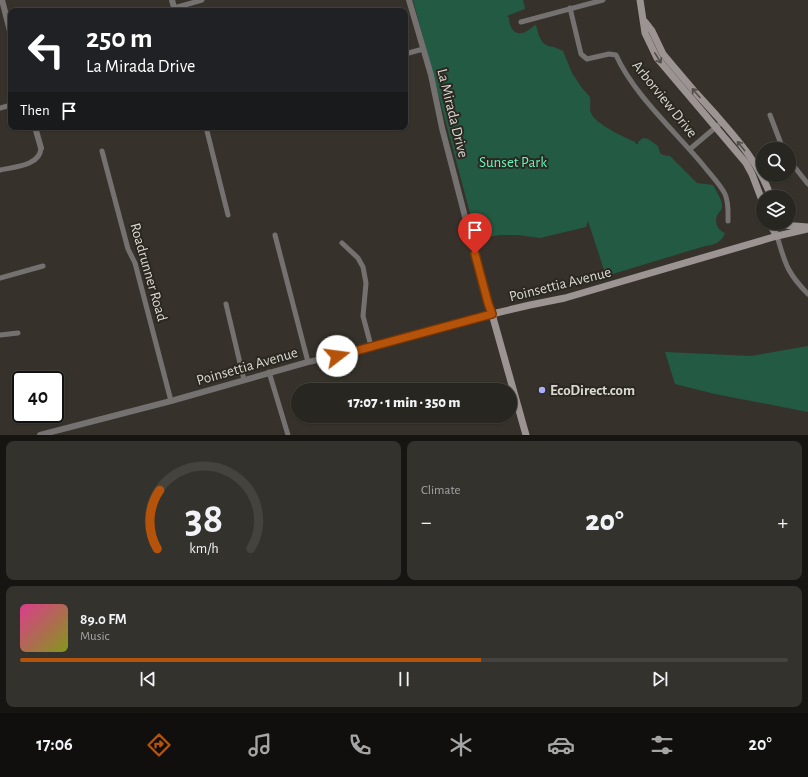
<!DOCTYPE html>
<html lang="en">
<head>
<meta charset="utf-8">
<style>
	:root { --surface:#282620; --page:#34322d; --text:#f1f3f6; --muted:#a5a5a5; --line:#44433e; --accent:#b45309 }
	body { margin:0; font-family:"Alegreya Sans",sans-serif; background:var(--page); color:var(--text); height:100vh; display:flex; flex-direction:column; font-size:15px; white-space:nowrap }
	* { box-sizing:border-box; margin:0 }
	p { font-size:13px; color:var(--muted) }
	.icon { flex:none; width:22px; height:22px; fill:none; stroke:currentColor; stroke-width:2; stroke-linecap:round; stroke-linejoin:round }
	.map { position:relative; height:435px; overflow:hidden }
	.drawer { display:flex; flex-direction:column; gap:6px; padding:6px; background:#161512; flex:1 }
	.drawer>* { flex:none }
	.hud { position:absolute; left:8px; top:8px; width:400px; height:122px; border-radius:8px; box-shadow:0 1px 3px #0004,0 0 0 1px var(--line); background:#202124; color:#fff; overflow:hidden }
	.fabs { position:absolute; left:756px; top:142px; display:grid; gap:8px }
	.fabs a { display:grid; place-items:center; width:40px; height:40px; border-radius:50%; background:var(--surface); box-shadow:0 1px 3px #0004,0 0 0 1px var(--line); font-size:20px }
	.speed { position:absolute; left:12px; top:371px; display:flex; gap:8px; font-size:20px; font-weight:700; text-align:center }
	.speed>* { display:grid; place-content:center; width:52px; height:52px; border-radius:50%; background:var(--surface); box-shadow:0 1px 3px #0004,0 0 0 1px var(--line); line-height:1 }
	.speed .limit { border:2px solid #111; border-radius:6px; background:#fff; color:#111 }
	.pin { position:absolute; display:grid; place-items:center; width:34px; height:34px; color:#fff; margin:-41px -17px; border-radius:50% 50% 50% 0; rotate:-45deg; box-shadow:0 0 4px #0007 }
	.pin .icon { rotate:45deg }
	.me { position:absolute; width:44px; margin:-22px; rotate:75deg; stroke-linejoin:round; filter:drop-shadow(0 0 3px #0008) }
	.turn { display:flex; align-items:center; gap:14px; height:84px; padding:0 12px; font-size:18px }
	.turn .icon { width:52px; height:52px; stroke-width:2.5 }
	.turn b { display:block; font-size:28px; line-height:34px }
	.then { display:flex; align-items:center; height:38px; padding:0 12px; background:#0003; gap:8px; font-size:15px }
	.big { font-size:30px; font-weight:800; line-height:1.1 }
	.drawer .widget { flex:1; display:flex; flex-direction:column; justify-content:center; gap:6px; min-width:0; padding:0 14px; border-radius:8px; background:var(--page) }
	.drawer .dial { align-items:center; gap:0 }
	.dial svg { height:104px; overflow:visible; fill:none; stroke:var(--line); stroke-width:7; stroke-linecap:round; text-anchor:middle }
	.dial text { fill:var(--text); stroke:none }
	.song { display:flex; align-items:center; gap:12px }
	.cover { width:48px; height:48px; border-radius:6px; background:linear-gradient(135deg,hsl(330 70% 55%),hsl(70 70% 35%)) }
	.played { height:4px; border-radius:2px; background:linear-gradient(90deg,var(--accent) 60%,var(--line) 60%) }
	.keys { display:flex; justify-content:space-around; direction:ltr }
	.heat { display:flex; justify-content:space-between; align-items:center; font-size:22px; direction:ltr }
	.drawer .tiles { flex:1; display:grid; gap:6px; grid-template-columns:1fr 1fr }
	.widget:last-child { grid-column:span 2 }
	.trip { position:absolute; left:291px; top:383px; width:226px; height:40px; border-radius:20px; background:var(--surface); box-shadow:0 1px 3px #0004,0 0 0 1px var(--line); font-weight:800; line-height:40px; text-align:center }
	.tab-bar { display:flex; height:64px; justify-content:space-around; align-items:center; background:#100f0d; color:var(--muted) }
	.tab-bar .icon { width:28px; height:28px }
	.tab-bar .active { color:var(--accent) }
	.tab-bar b { font-size:18px; color:var(--text) }
	.map>svg:first-child { display:block }
	.green { fill:#225a43 }
	.lines { fill:none; stroke-linecap:round; stroke-linejoin:round }
	.minor { stroke:#757170; stroke-width:5 }
	.tertiary { stroke:#757170; stroke-width:6 }
	.secondary { stroke:#9b9492; stroke-width:7 }
	.oneway { stroke:#534e49 }
	.route-casing { stroke:#753606; stroke-width:10 }
	.route { stroke:#b45309; stroke-width:7 }
	.poi-dot { fill:#abaffb; stroke:#2c2821; stroke-width:1.5 }
	.labels { text-anchor:middle; stroke-width:4; stroke-linejoin:round; paint-order:stroke }
	.street-label { font-size:15px; fill:#dad8d3; stroke:#2c2821 }
	.park-label { font-size:15px; fill:#5ff8bb; stroke:#2c2821 }
	.poi-label { font-size:15px; font-weight:bold; fill:#dad8d3; stroke:#2c2821; text-anchor:start }
</style>
</head>
<body>
<div class="map">
<svg width="808" height="435" viewBox="0 0 808 435">
	<rect width="100%" height="100%" fill="#36322b"/>
	<!-- green -->
	<g class="green">
		<path d="M413,0H523L525,9L507,16L509,18C509,27 515,37 525,32C530,30 532,26 536,25L539,36L543,43L548,46L554,47L563,51L572,73L582,88L590,97C591,102 589,108 591,113C595,124 624,137 635,142L636,144H638V142L643,138L648,139L658,146L660,153L663,155L670,156L697,183L713,185C716,191 722,199 722,206C722,210 720,211 718,214C713,222 718,230 725,233C722,242 715,245 705,246L606,276L588,221L586,227L540,238L518,235H500L477,239Z"/>
		<polygon points="808,346 808,412 715,394 675,384 665,352 751,356"/>
	</g>
	<g class="lines">
		<!-- minor -->
		<g class="minor">
			<polyline points="174,8 202,0"/>
			<path d="M570,8L581,54L587,59L609,54L616,55C634,95 675,131 703,165C710,174 720,184 725,194C729,203 728,212 728,221"/>
			<polyline points="521,22 603,0"/>
			<polyline points="405,54 423,49"/>
			<polyline points="0,108 11,105"/>
			<polyline points="770,115 783,149"/>
			<polyline points="206,127 228,215"/>
			<polyline points="690,149 722,122"/>
			<polyline points="102,151 128,249 135,263 171,401"/>
			<polyline points="789,160 808,184"/>
			<path d="M0,170C14,167 40,166 41,148"/>
			<polyline points="275,235 308,362"/>
			<path d="M777,236C785,263 787,273 808,294"/>
			<polyline points="342,243 358,258 363,267 366,283 363,316 371,346"/>
			<polyline points="0,278 43,266"/>
			<polyline points="226,304 244,380"/>
			<polyline points="0,335 18,333"/>
			<polyline points="269,372 288,435"/>
		</g>
		<!-- tertiary -->
		<g class="tertiary">
			<polyline points="2,0 11,35"/>
			<polyline points="172,0 175,11"/>
			<polyline points="409,0 431,75 442,128 469,232"/>
			<polyline points="35,127 41,148"/>
			<polyline points="40,435 171,401 308,362 337,356 492,314 488,303 475,254"/>
		</g>
		<!-- secondary -->
		<g class="secondary">
			<polyline points="640,0 645,33 657,58 746,163 752,174 763,203"/>
			<path d="M645,22L652,31L663,54L673,66C687,83 701,99 716,115C738,140 760,165 771,197"/>
			<polyline points="769,223 777,236"/>
			<polyline points="780,223 783,225 808,227"/>
			<polyline points="526,435 492,314 530,305 565,298 777,236 808,229"/>
		</g>
	</g>
	<!-- one-way arrows -->
	<defs><path id="oneway-shaft" d="M-6 0H5M1.5-3L5.5 0L1.5 3" fill="none" stroke-width="1.6" stroke-linecap="round" stroke-linejoin="round"/></defs>
	<g class="oneway">
		<use href="#oneway-shaft" transform="translate(658 58) rotate(58)"/>
		<use href="#oneway-shaft" transform="translate(696 93) rotate(-131)"/>
		<use href="#oneway-shaft" transform="translate(741 146) rotate(-129)"/>
	</g>
	<g class="lines">
		<defs>
			<polyline id="route" points="337,356 492,314 488,303 475,254"/>
		</defs>
		<!-- route casing -->
		<use href="#route" class="route-casing"/>
		<!-- route -->
		<use href="#route" class="route"/>
	</g>
	<!-- markers -->
	<circle class="poi-dot" cx="542" cy="390" r="4"/>
	<g class="labels">
		<!-- street labels -->
		<g class="street-label">
			<text transform="translate(665 99) rotate(51)" y="5">Arborview Drive</text>
			<text transform="translate(453 113) rotate(76)" y="5">La Mirada Drive</text>
			<text transform="translate(149 272) rotate(74)" y="5">Roadrunner Road</text>
			<text transform="translate(560 284) rotate(-14)" y="5">Poinsettia Avenue</text>
			<text transform="translate(247 366) rotate(-16)" y="5">Poinsettia Avenue</text>
		</g>
		<!-- park labels -->
		<g class="park-label">
			<text x="513" y="167">Sunset Park</text>
		</g>
		<!-- poi labels -->
		<g class="poi-label">
			<text x="550" y="395">EcoDirect.com</text>
		</g>
	</g>
</svg>
<div class="fabs">
<a><svg class="icon" aria-label="search" viewBox="0 0 24 24"><circle cx="10" cy="10" r="6"/><path d="M15 15l6 6"/></svg></a>
<a><svg class="icon" aria-label="layers" viewBox="0 0 24 24"><path d="M12 4l9 5-9 5-9-5zM3 14l9 5 9-5"/></svg></a>
</div>
<div class="speed"><div class="limit">40</div></div>
<div class="pin" style="left:475px;top:254px;background:#d93025"><svg class="icon" aria-label="arrive" viewBox="0 0 24 24"><path d="M6 21V4h12l-3 4 3 4H6"/></svg></div>
<svg class="me" style="left:337px;top:356px" viewBox="-20 -20 40 40"><circle r="19" fill="#fff"/><path d="M0-13L10 11 0 6-10 11z" fill="#b45309"/></svg>
<div class="trip">17:07 · 1 min · 350 m</div>
<div class="hud">
<div class="turn"><svg class="icon" aria-label="left" viewBox="0 0 24 24"><path d="M17 20v-9H6M10 6l-5 5 5 5"/></svg><div><b>250 m</b>La Mirada Drive</div></div>
<div class="then">Then<svg class="icon" aria-label="arrive" viewBox="0 0 24 24"><path d="M6 21V4h12l-3 4 3 4H6"/></svg></div>
</div>
</div>
<section class="drawer">
<div class="tiles">
<div class="widget dial"><svg viewBox="0 0 100 80">
<path d="M14 69A42 42 0 1 1 86 69"/>
<path d="M14 69A42 42 0 0 1 16 24" stroke="#b45309"/>
<text x="50" y="56" font-size="32" font-weight="700">38</text>
<text x="50" y="72" font-size="11">km/h</text>
</svg></div>
<div class="widget"><p>Climate</p>
<div class="heat"><a>−</a><b class="big">20°</b><a>+</a></div>
</div>
<div class="widget">
<div class="song"><i class="cover"></i><div><b>89.0 FM</b><p>Music</p></div></div>
<div class="played"></div>
<div class="keys"><svg class="icon" aria-label="previous" viewBox="0 0 24 24"><path d="M18 5L8 12l10 7zM5 5v14"/></svg><svg class="icon" aria-label="pause" viewBox="0 0 24 24"><path d="M8 5v14M16 5v14"/></svg><svg class="icon" aria-label="next" viewBox="0 0 24 24"><path d="M6 5l10 7-10 7zM19 5v14"/></svg></div>
</div>
</div>
</section>
<nav class="tab-bar">
<b>17:06</b>
<svg class="icon active" aria-label="directions" viewBox="0 0 24 24"><path d="M12 3l9 9-9 9-9-9zM9 14v-3h6M13 9l2 2-2 2"/></svg>
<svg class="icon" aria-label="music" viewBox="0 0 24 24"><path d="M9 18V5l10-2v13"/><circle cx="6" cy="18" r="3"/><circle cx="16" cy="16" r="3"/></svg>
<svg class="icon" aria-label="phone" viewBox="0 0 24 24"><path d="M5 4h4l2 5-3 2q2 4 5 5l2-3 5 2v4C11 20 4 13 5 4z"/></svg>
<svg class="icon" aria-label="climate" viewBox="0 0 24 24"><path d="M12 3v18M4 7l16 10M4 17L20 7"/></svg>
<svg class="icon" aria-label="car" viewBox="0 0 24 24"><path d="M5 17H2v-5l4-1 3-4h7l3 4 3 1v5h-3M9 17h6M6 11h13"/><circle cx="7" cy="17" r="2"/><circle cx="17" cy="17" r="2"/></svg>
<svg class="icon" aria-label="filters" viewBox="0 0 24 24"><path d="M4 7h16M4 17h16"/><circle cx="9" cy="7" r="2"/><circle cx="15" cy="17" r="2"/></svg>
<b>20°</b>
</nav>
</body>
</html>
